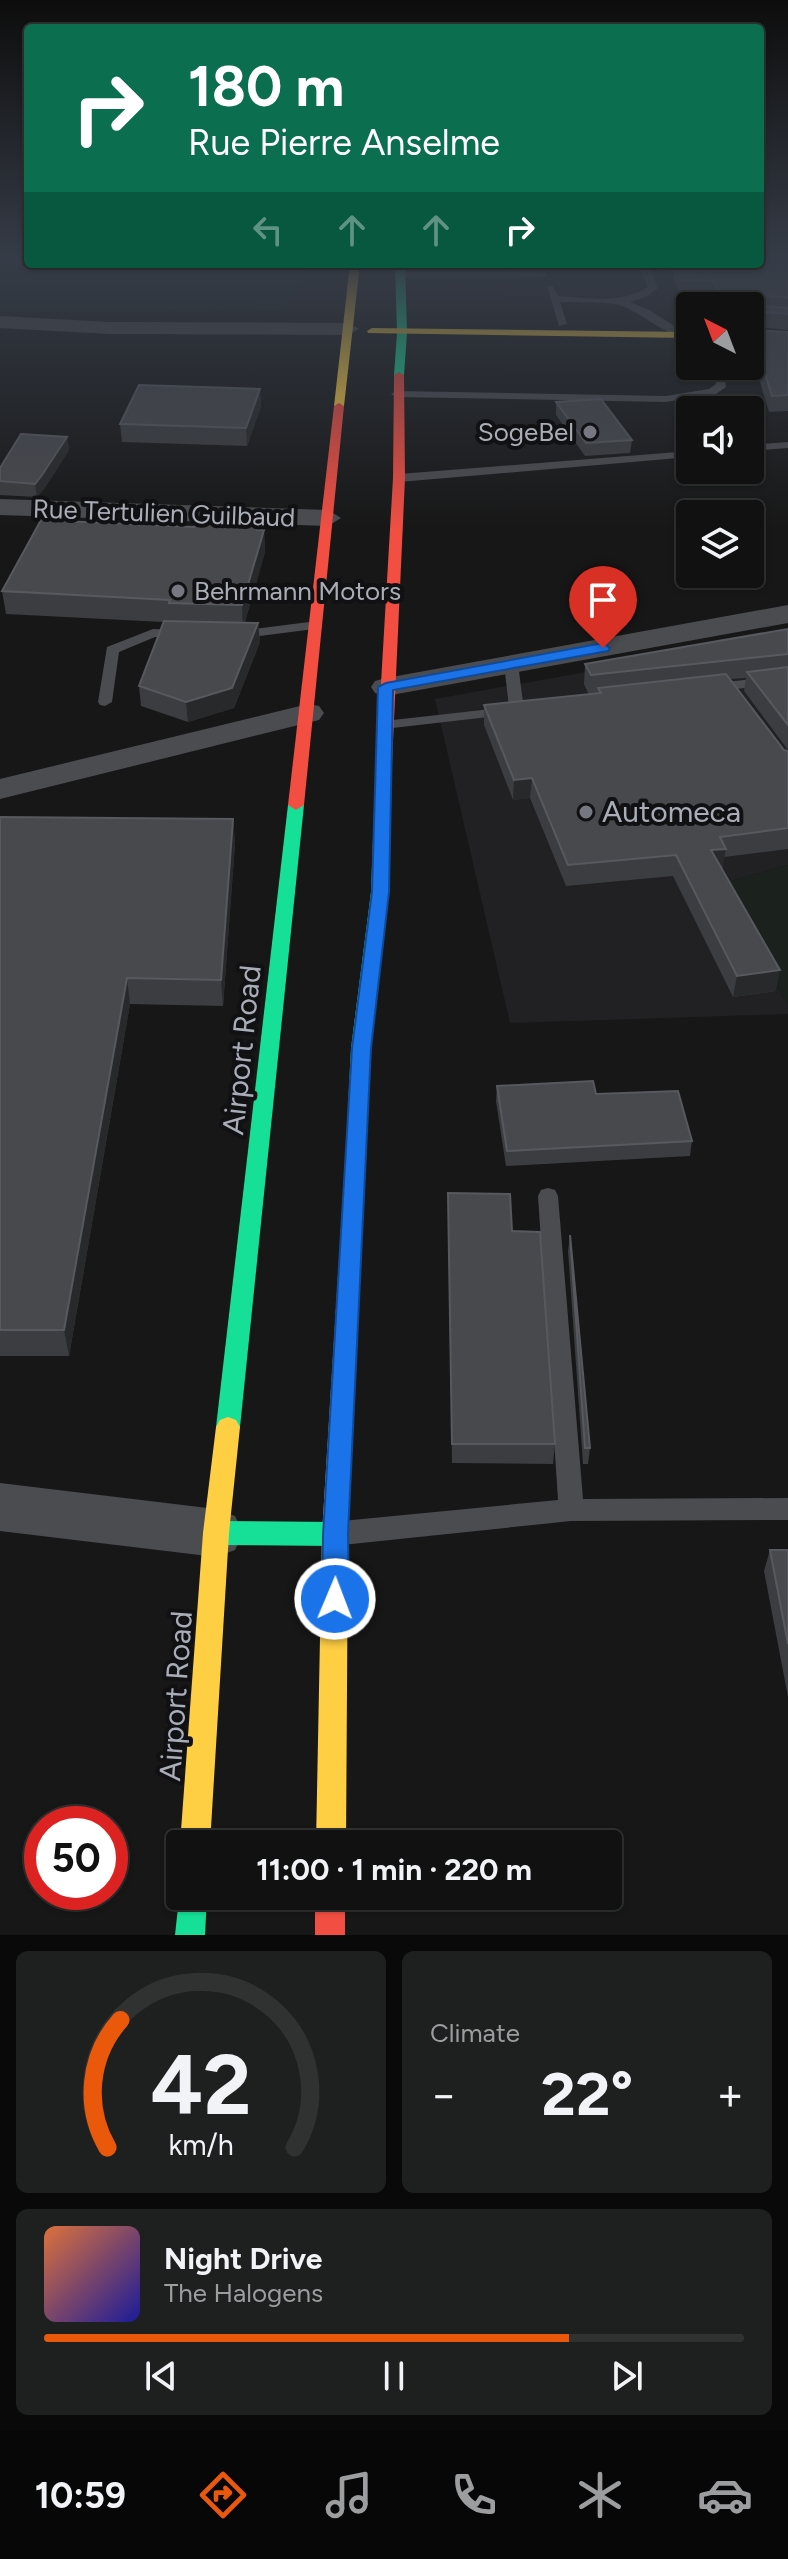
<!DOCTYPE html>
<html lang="en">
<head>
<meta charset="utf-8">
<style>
	:root { --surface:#111; --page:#1e1f1f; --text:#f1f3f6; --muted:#9c9d9f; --line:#303131; --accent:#ea580c }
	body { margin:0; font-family:Figtree,sans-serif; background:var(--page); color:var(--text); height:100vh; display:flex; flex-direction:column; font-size:30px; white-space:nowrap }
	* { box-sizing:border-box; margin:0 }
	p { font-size:26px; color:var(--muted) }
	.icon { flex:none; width:44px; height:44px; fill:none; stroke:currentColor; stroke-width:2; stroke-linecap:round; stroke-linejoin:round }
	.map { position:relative; height:1935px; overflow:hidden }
	.side { display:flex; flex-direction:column; gap:16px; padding:16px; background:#090909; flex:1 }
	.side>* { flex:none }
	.top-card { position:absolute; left:24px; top:24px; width:740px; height:244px; border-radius:8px; box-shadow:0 2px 6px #0004,0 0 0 2px var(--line); background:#0b6e4f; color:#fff; overflow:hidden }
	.needle { width:52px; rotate:318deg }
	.controls { position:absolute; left:676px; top:292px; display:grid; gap:16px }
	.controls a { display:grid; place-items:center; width:88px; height:88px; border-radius:8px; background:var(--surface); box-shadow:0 2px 6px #0004,0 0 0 2px var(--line); font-size:40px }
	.speed { position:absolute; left:24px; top:1806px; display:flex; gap:16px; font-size:40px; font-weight:700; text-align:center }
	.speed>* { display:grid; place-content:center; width:104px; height:104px; border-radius:50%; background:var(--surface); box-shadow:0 2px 6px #0004,0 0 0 2px var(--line); line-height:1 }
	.speed .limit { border:12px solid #d22; background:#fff; color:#111 }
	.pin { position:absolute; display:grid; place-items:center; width:68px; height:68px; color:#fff; margin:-82px -34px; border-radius:50% 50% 50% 0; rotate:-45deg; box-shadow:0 0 8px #0007 }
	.pin .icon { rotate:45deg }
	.me { position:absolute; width:88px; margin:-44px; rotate:1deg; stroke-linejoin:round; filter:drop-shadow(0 0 6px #0008) }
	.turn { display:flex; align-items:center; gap:28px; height:168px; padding:0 32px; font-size:36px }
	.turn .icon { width:104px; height:104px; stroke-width:2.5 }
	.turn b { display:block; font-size:56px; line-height:68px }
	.lanes { display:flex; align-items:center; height:76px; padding:0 32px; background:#0003; justify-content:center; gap:40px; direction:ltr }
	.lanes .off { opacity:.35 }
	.big { font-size:60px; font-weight:700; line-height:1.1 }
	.side .card { flex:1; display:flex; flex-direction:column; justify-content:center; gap:12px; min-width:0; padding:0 28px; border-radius:12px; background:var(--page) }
	.side .dial { align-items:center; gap:0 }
	.dial svg { height:208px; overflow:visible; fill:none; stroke:var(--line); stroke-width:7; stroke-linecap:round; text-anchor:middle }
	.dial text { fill:var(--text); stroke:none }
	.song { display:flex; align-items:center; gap:24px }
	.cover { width:96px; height:96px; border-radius:12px; background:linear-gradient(135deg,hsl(20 70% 55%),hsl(240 70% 35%)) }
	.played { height:8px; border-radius:4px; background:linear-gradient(90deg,var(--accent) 75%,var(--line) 75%) }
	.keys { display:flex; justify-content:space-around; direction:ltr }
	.heat { display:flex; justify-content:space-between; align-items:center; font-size:44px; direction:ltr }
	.side .tiles { flex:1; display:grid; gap:16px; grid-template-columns:1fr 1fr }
	.card:last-child { grid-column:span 2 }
	.trip { position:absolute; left:166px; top:1830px; width:456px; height:80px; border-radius:8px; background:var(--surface); box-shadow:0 2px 6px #0004,0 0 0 2px var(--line); font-weight:700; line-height:80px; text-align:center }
	.tabs { display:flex; height:128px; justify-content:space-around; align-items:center; background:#070707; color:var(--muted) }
	.tabs .icon { width:56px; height:56px }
	.tabs .selected { color:var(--accent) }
	.tabs b { font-size:36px; color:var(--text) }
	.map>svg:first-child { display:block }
	.built { fill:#212124 }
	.green { fill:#1b211c }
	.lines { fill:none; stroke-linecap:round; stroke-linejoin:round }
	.lane { fill:#4b4c50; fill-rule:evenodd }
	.street { fill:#4b4c50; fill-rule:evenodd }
	.fast { fill:#16e098; fill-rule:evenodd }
	.slow { fill:#ffcf43; fill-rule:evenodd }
	.jam { fill:#f24e42; fill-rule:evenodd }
	.wall { fill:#3c3d40 }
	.shaded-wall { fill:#28292a }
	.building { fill:#48494d; stroke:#57595e; stroke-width:2 }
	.route { fill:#1a73e8; stroke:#114b97; stroke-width:2 }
	.poi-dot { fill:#757880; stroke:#111113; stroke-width:3 }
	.labels { text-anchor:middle; stroke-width:8; stroke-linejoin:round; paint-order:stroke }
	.far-poi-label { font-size:26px; fill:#a8adb8; stroke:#111113; text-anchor:end }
	.far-street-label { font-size:26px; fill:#a8adb8; stroke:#111113 }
	.poi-label { font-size:30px; fill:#a8adb8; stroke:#111113; text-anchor:start }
	.street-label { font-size:30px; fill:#a8adb8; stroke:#111113 }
</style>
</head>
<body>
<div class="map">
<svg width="788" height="1935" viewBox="0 0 788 1935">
	<rect width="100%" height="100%" fill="#171717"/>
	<!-- built -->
	<polygon class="built" points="788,636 788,865 720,884 788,1006 788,1014 510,1023 435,699"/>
	<!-- green -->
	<g class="green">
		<polygon points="0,259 28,259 28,264 303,264 291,310 0,311"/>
		<polygon points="788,865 788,1006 720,884"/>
	</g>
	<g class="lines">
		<!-- lane -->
		<g class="lane">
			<path d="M638,264H648L658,288L646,297L630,302L651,311L684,332V336C668,337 640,312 622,306C608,301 576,303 560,302L567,324L559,326L547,286H553L558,296C588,298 620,304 648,287Z"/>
			<polygon points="545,272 548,277 400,278 395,275 400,272"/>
			<polygon points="713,366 723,366 726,387 716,394 666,402 396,397 391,394 396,391 666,396 709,389 716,384"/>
			<polygon points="788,442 788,448 750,451 750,445"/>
			<polygon points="690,451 690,457 399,482 393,478 399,474"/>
			<polygon points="317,621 322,622 322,628 237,639 230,635 237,631"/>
			<polygon points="153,629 183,630 190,634 183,638 155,637 119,652 112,702 105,706 100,705 98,702 107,647"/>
			<polygon points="511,660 518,664 524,710 522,713 384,729 377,725 384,721 509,707 504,664"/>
			<polygon points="788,675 788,683 709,692 702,688 709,684"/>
			<polygon points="548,1188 555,1190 558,1196 583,1499 788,1498 788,1520 571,1521 342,1545 333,1541 329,1533 333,1525 342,1521 558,1500 538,1196 541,1190"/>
		</g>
		<!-- street -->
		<g class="street">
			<polygon points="0,316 110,322 348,323 359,329 348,335 110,334 0,328"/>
			<polygon points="0,499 328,510 341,518 328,526 0,515"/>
			<polygon points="788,605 788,623 386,696 375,693 371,687 375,681 386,678"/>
			<polygon points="308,704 319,706 324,713 319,720 0,799 0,779"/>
			<polygon points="0,1483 216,1509 235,1516 243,1533 235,1550 216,1557 0,1531"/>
		</g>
		<!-- fast -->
		<g class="fast">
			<polygon points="395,264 405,264 407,333 404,375 399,378 394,375 397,333"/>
			<polygon points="383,781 391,786 389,892 371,1048 366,1147 363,1152 349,1152 346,1147 351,1048 371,892 375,786"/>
			<polygon points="296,800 304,805 240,1427 236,1434 228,1437 220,1434 216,1427 288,805"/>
			<polygon points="216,1521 335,1522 344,1526 348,1534 344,1542 335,1546 216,1545 207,1541 203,1533 207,1525"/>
			<polygon points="180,1889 180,1896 207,1896 205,1935 175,1935"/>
		</g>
		<!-- slow -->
		<g class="slow">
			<polygon points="350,264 360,264 344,406 339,409 334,406"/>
			<polygon points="372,328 690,332 690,338 368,333 367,331"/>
			<polygon points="356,1140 363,1142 366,1147 348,1534 346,1844 316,1844 322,1534 346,1147 349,1142"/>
			<polygon points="228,1417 236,1420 240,1427 229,1533 210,1844 180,1844 203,1533 216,1427 220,1420"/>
		</g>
		<!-- jam -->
		<g class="jam">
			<polygon points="399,372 404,375 405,478 391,786 383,791 375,786 393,478 394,375"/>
			<polygon points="339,403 344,406 304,805 296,810 288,805 334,406"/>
			<rect x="315" y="1896" width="30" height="39"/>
		</g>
	</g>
	<!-- wall -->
	<g class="wall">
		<polygon points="788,259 788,330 750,326 750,330 788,332 788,411 769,412 755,365 750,365 750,306 716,306 713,295 680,295 669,264 760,264"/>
		<polygon points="260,389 261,406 247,446 122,442 120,424"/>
		<polygon points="556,402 632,440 630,453 585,456 556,415"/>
		<polygon points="67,437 69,450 44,489 37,497 0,495 0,468"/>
		<polygon points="259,521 260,530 264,530 265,552 245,622 258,623 260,642 234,708 188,722 141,706 139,686 163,622 6,614 2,591 194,527"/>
		<polygon points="788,629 788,750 744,691 746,678 729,679 784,750 788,751 788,849 724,857 722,869 776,991 733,997 673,876 566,886 530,798 513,800 484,725 484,705 589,695 584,684 585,664"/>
		<polygon points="0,817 233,819 235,844 223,1006 130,1004 69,1356 0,1356"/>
		<polygon points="497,1086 596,1094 692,1141 690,1156 506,1166 496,1101"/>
		<polygon points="448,1193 512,1231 555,1444 553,1464 452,1463"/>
		<polygon points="570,1235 590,1448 588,1464 583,1464 568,1251"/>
		<polygon points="770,1550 788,1550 788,1697 764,1571"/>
	</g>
	<!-- shaded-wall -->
	<g class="shaded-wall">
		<polygon points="260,389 261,406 247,446 246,428"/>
		<polygon points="67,437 69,450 44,489 37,497 35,484"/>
		<polygon points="259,521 260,541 264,530 265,552 243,628 242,605"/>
		<polygon points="258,623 260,642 234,708 188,722 186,702"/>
		<polygon points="532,778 530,798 513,800 514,780"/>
		<polygon points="233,819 235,844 223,1006 221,980"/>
		<polygon points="726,849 722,869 711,850"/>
		<polygon points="780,970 776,991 733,997 737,976"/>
		<polygon points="127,978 130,1004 69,1356 64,1330"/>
	</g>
	<!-- building -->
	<g class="building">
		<polygon points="760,259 788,259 788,298 752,294 750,305 788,308 788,314 752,311 750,330 788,332 788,395 772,396 758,350 750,349 750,306 723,306 714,281 682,280 675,264 760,264"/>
		<polygon points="139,385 260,389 246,428 120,424"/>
		<polygon points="601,399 632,440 586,443 556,402"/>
		<polygon points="21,434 67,437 42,475 35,484 0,481 0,468"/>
		<polygon points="197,518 259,521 257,530 264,530 242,605 169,603 170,600 2,591 41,520 194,527"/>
		<polygon points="164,621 258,623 232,688 186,702 139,686"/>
		<polygon points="788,629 788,654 591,675 585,664"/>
		<polygon points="788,667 788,725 747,672"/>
		<polygon points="726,674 784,750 788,751 788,828 720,837 726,849 711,850 780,970 737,976 676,855 568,865 532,778 514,780 484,705 601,693 598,688"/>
		<polygon points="0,817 233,819 221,980 127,978 64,1330 0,1330"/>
		<polygon points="593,1081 596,1094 678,1091 692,1141 507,1151 497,1086"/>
		<polygon points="448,1193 510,1194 512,1231 540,1232 555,1444 452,1444"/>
		<polygon points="570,1235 590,1448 585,1448"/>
		<polygon points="770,1550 788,1550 788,1644"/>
	</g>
	<!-- sky -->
	<linearGradient id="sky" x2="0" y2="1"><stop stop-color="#0d0d0d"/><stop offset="0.49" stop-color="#363c47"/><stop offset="1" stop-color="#363c47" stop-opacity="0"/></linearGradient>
	<rect width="788" height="530" fill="url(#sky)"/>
	<!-- route -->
	<polygon class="route" points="603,643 610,648 608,651 393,690 389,892 371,1048 348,1534 349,1599 345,1608 335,1611 326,1608 322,1599 323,1534 352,1048 372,892 378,687 386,683"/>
	<!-- markers -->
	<g class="poi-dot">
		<circle cx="590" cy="432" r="8"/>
		<circle cx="178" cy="591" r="8"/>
		<circle cx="586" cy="812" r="8"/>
	</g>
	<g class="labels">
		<!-- far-poi labels -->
		<g class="far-poi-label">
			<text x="574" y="441">SogeBel</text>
			<text x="194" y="600" text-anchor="start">Behrmann Motors</text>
		</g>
		<!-- far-street labels -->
		<g class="far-street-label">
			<text transform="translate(164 513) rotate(2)" y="9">Rue Tertulien Guilbaud</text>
		</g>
		<!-- poi labels -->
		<g class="poi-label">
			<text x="602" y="822">Automeca</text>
		</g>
		<!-- street labels -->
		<g class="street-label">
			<text transform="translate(242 1050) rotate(-84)" y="10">Airport Road</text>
			<text transform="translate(176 1696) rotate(-86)" y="10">Airport Road</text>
		</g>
	</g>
</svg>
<div class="controls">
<a><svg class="needle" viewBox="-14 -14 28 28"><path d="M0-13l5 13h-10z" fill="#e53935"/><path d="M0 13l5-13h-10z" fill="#9c9d9f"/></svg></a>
<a><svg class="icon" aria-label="sound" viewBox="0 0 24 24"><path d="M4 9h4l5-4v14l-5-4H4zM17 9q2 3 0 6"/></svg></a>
<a><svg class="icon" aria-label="layers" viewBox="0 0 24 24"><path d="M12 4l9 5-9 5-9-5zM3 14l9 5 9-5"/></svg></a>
</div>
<div class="speed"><div class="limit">50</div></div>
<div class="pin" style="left:603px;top:648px;background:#d93025"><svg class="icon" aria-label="arrive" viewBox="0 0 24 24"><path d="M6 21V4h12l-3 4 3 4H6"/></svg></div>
<svg class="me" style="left:335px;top:1599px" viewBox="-20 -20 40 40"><circle r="17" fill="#1a73e8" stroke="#fff" stroke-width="3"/><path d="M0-11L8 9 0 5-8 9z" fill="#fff"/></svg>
<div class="trip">11:00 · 1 min · 220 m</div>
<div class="top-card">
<div class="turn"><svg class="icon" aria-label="right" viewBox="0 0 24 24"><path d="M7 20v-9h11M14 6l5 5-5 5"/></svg><div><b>180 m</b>Rue Pierre Anselme</div></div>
<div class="lanes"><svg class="icon off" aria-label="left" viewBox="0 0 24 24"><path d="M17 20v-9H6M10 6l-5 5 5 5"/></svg><svg class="icon off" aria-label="ahead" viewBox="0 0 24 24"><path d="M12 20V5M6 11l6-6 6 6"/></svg><svg class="icon off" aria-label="ahead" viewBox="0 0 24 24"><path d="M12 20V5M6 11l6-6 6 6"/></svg><svg class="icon" aria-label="right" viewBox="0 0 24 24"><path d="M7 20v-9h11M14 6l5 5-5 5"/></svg></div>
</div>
</div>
<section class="side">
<div class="tiles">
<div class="card dial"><svg viewBox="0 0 100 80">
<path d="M14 69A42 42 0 1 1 86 69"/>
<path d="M14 69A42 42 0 0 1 19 20" stroke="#ea580c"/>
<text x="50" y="56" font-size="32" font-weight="700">42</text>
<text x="50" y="72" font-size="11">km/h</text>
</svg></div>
<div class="card"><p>Climate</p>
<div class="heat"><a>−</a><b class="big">22°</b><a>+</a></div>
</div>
<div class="card">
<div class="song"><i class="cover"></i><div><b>Night Drive</b><p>The Halogens</p></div></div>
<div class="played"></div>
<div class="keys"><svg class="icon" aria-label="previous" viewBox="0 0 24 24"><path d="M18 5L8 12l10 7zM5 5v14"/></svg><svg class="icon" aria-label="pause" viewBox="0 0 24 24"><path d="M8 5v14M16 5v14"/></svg><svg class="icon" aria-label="next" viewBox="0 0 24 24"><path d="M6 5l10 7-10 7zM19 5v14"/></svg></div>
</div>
</div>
</section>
<nav class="tabs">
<b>10:59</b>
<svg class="icon selected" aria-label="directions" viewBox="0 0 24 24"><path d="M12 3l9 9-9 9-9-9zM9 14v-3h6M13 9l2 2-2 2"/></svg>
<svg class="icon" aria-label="music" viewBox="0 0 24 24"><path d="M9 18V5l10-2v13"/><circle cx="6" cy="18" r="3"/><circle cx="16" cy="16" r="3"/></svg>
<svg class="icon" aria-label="phone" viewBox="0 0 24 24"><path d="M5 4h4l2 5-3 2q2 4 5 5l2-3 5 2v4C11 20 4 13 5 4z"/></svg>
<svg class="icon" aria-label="climate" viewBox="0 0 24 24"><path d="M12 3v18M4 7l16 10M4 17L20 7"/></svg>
<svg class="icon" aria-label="car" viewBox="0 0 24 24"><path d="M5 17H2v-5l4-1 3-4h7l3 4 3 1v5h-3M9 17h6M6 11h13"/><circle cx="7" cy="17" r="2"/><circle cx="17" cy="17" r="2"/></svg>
</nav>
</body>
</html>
